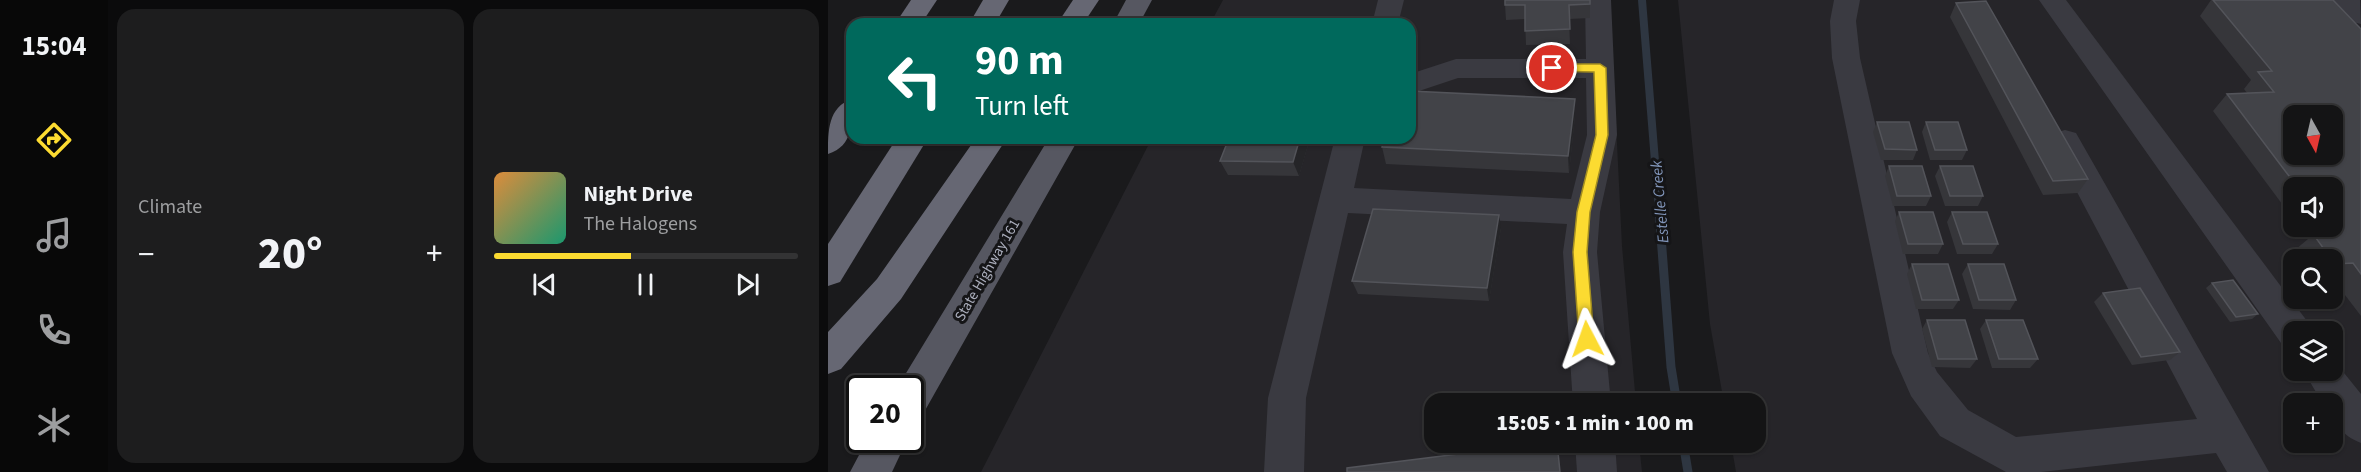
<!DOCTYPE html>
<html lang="en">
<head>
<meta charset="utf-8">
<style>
	:root { --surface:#141415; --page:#1d1d1e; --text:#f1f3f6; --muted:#9d9ea0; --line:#333334; --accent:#fcdb31 }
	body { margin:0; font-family:"Source Sans 3",sans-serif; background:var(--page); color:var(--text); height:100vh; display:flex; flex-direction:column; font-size:22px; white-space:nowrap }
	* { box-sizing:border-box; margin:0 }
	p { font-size:20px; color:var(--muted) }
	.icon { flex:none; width:33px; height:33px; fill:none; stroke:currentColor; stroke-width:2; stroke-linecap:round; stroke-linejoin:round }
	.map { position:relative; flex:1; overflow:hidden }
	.drawer { display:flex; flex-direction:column; gap:9px; padding:9px; background:#0b0b0c; width:720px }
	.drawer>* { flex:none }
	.banner { position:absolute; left:18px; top:18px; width:570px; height:126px; border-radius:18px; box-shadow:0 2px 4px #0004,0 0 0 2px var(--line); background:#00695c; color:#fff; overflow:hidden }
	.needle { width:39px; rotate:172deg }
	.controls { position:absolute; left:1455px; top:105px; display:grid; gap:12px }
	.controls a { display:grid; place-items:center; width:60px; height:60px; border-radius:12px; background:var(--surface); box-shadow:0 2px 4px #0004,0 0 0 2px var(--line); font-size:30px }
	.speed { position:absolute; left:18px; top:375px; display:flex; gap:12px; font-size:30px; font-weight:700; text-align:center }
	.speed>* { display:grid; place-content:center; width:78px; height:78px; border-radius:50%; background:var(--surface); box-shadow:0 2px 4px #0004,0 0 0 2px var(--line); line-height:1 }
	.speed .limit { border:3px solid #111; border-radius:9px; background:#fff; color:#111 }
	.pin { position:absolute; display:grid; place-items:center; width:51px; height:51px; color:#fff; margin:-26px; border:3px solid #fff; border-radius:50%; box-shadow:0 2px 6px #0007 }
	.me { position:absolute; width:66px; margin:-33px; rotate:356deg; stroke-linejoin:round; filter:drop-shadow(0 0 4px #0008) }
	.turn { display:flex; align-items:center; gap:21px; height:126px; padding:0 30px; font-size:27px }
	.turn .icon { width:78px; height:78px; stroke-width:2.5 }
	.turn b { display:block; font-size:42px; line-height:51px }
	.big { font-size:45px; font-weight:800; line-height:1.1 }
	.drawer .widget { flex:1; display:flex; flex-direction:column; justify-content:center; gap:9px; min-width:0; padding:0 21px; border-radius:18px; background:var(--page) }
	.song { display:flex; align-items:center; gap:18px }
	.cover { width:72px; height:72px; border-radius:9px; background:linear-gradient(135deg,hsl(30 70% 55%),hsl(160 70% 35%)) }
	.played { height:6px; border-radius:3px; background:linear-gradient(90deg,var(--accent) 45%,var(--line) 45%) }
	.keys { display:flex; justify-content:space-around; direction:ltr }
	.heat { display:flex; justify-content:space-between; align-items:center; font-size:33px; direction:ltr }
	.drawer .tiles { flex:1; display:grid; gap:9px; grid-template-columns:repeat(2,1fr) }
	.trip { position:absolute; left:596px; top:393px; width:342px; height:60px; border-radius:18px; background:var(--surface); box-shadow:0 2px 4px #0004,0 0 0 2px var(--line); font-weight:800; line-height:60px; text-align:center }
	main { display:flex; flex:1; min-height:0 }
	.tab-bar { display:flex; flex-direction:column; width:108px; justify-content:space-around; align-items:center; background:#080808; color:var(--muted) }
	.tab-bar .icon { width:42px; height:42px }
	.tab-bar .active { color:var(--accent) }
	.tab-bar b { font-size:27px; color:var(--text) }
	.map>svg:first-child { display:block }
	.built { fill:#262529; fill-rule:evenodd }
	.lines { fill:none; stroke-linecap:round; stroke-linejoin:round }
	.stream-far1 { stroke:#2e3641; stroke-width:8 }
	.stream { stroke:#2e3641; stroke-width:9 }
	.minor { fill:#3a3a41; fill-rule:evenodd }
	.major { fill:#565761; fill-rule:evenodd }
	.highway { fill:#666773; fill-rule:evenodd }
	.wall { fill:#36363a }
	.shaded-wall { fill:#252528 }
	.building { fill:#424348; stroke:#53545a; stroke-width:1.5; fill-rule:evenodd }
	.route { fill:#fcdb31; stroke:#a48e20; stroke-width:1.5 }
	.labels { text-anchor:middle; stroke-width:6; stroke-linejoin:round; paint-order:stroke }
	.street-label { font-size:15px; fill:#abaebc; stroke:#151517 }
	.water-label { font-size:16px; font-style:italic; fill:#8195b9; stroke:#151517 }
</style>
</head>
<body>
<main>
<nav class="tab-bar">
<b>15:04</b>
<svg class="icon active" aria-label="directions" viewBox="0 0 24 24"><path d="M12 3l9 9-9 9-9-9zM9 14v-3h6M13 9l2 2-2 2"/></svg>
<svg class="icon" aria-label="music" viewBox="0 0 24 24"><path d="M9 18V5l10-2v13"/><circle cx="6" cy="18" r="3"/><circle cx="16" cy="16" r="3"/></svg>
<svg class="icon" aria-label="phone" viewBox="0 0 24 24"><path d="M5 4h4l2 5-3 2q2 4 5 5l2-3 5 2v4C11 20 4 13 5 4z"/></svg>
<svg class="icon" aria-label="climate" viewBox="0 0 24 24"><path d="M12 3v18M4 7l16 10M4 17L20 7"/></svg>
</nav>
<section class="drawer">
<div class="tiles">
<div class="widget"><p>Climate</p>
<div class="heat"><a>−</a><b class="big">20°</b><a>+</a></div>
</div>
<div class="widget">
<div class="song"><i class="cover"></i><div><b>Night Drive</b><p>The Halogens</p></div></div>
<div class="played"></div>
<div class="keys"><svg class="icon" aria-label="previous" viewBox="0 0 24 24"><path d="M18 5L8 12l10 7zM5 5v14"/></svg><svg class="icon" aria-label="pause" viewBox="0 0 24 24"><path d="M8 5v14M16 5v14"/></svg><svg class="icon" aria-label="next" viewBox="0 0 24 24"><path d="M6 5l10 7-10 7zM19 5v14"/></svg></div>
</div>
</div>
</section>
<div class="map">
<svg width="1533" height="472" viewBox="0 0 1533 472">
	<rect width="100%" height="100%" fill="#1a1a1c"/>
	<!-- built -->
	<g class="built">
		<polygon points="395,0 782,0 794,246 808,403 606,404 606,442 811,443 814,472 153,472 324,138 582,138 582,24 382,24"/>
		<path d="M850,0H1533V472H908L903,443L927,442V404L896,403L882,324ZM1466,116H1504V154H1466ZM1466,188H1504V226H1466ZM1466,260H1504V298H1466ZM1466,332H1504V370H1466ZM1466,404H1504V442H1466Z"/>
	</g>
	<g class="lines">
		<!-- stream-far1 -->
		<polyline class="stream-far1" points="814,0 831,211"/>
		<!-- stream -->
		<g class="stream">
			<polyline points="831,210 843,367 849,404"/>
			<polyline points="855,442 860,472"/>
		</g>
		<!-- minor -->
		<g class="minor">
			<polygon points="550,0 576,0 570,24 544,24"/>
			<polygon points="757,0 783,0 789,135 772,212 769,252 783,404 745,404 735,252 739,224 520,213 478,398 476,472 436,472 440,398 507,138 537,138 526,188 743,199 759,135 758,78 630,78 582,94 582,74 628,59 758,59"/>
			<polygon points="1006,0 1032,0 1028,21 1032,58 1100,353 1109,372 1140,410 1188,437 1369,419 1222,141 1226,133 1237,130 1248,133 1441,472 1399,472 1388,453 1213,472 1178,472 1112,436 1083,396 1064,353 1004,58 1002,21"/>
			<polygon points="1211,0 1238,0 1479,321 1484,332 1466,332 1466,347 1453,343"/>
			<polygon points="1504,0 1532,0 1533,24 1524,22"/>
			<path d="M1504,358L1533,394V443C1515,436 1504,423 1504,404H1495L1475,370H1504Z"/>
			<polygon points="747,442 787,442 789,472 749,472"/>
		</g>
		<!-- major -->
		<g class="major">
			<polygon points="298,0 324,0 311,24 285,24"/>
			<polygon points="221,138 251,138 95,414 82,419 82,388 69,388"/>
			<polygon points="39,440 79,440 64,472 22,472"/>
		</g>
		<!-- highway -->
		<g class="highway">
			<polygon points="83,0 109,0 93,24 67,24"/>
			<polygon points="155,0 181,0 167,24 141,24"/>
			<polygon points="245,0 271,0 255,24 229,24"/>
			<path d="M24,99C24,121 26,146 0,154C0,131 0,107 24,99Z"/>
			<polygon points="69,138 100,138 12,282 0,286 0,244"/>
			<polygon points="148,138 179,138 73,299 13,369 0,374 0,332 49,279"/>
		</g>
	</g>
	<!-- wall -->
	<g class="wall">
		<polygon points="762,0 762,18 741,19 742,44 698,45 697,19 678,20 677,5"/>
		<polygon points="1383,0 1505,0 1533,29 1533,316 1504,278 1504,260 1474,260 1467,250 1480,239 1470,226 1504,226 1504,188 1466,188 1466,220 1385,111 1399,94 1419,93 1416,89 1423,80 1372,16"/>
		<polygon points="1128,3 1260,179 1250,193 1215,195 1122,17"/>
		<polygon points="747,99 747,116 741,173 558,164 554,147"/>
		<polygon points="1049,122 1089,150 1085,160 1053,160 1045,132"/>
		<polygon points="1098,122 1139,150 1134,160 1102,160 1094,132"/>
		<polygon points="401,138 482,138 471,176 400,175 392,161"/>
		<polygon points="1061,166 1103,196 1098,206 1065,206 1057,176"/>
		<polygon points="1112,166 1155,196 1150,206 1117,206 1107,176"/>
		<polygon points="1071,212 1115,244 1110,254 1075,254 1067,221"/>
		<polygon points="1124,212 1170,244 1164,254 1129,254 1119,222"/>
		<polygon points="673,228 661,301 530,294 524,281"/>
		<polygon points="1084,264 1131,300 1125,309 1088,309 1079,274"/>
		<polygon points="1140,264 1188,300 1182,310 1145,309 1134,274"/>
		<polygon points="1384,283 1430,314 1424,319 1402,322 1378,288"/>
		<polygon points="1275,293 1352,352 1342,360 1304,365 1266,302"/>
		<polygon points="1099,320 1149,359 1142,368 1104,367 1094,329"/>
		<polygon points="1158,320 1210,359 1202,368 1164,368 1152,329"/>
	</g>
	<!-- shaded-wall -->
	<g class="shaded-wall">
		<polygon points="747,99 747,116 741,173 740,156"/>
		<polygon points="472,138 482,138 471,176 465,162"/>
		<polygon points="671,215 673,228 661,301 659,288"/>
	</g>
	<!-- building -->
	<g class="building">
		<polygon points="677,0 762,0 762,4 741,5 742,29 697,31 697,5 677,5"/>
		<path d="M1385,0H1505L1533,29V274L1525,263L1507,264L1504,260L1485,234L1505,233L1500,226H1504V188H1470L1399,94L1446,92L1430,72L1444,71ZM1466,116H1504V154H1466Z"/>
		<polygon points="1158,1 1260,179 1225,181 1128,3"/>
		<polygon points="582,91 747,99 740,156 554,147 556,138 582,138"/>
		<polygon points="1049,122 1081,122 1089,150 1057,149"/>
		<polygon points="1098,122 1130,122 1139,150 1107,150"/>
		<polygon points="401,138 472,138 465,162 392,161"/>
		<polygon points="1061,166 1094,166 1103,196 1069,196"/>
		<polygon points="1112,166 1145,166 1155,196 1122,196"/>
		<polygon points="545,209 671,215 659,288 524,281"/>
		<polygon points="1071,212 1105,212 1115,244 1080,244"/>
		<polygon points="1124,212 1159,212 1170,244 1135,244"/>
		<polygon points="1084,264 1120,264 1131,300 1094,300"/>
		<polygon points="1140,264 1176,264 1188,300 1151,300"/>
		<polygon points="1405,280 1430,314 1408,317 1384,283"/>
		<polygon points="1312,288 1352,352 1313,357 1275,293"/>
		<polygon points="1099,320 1137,320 1149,359 1110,359"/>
		<polygon points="1158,320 1195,320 1210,359 1171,359"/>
		<polygon points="726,442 729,442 732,472 519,472 519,468"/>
	</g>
	<!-- route -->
	<polygon class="route" points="724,64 772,64 778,68 780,135 762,212 759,252 766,339 764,343 759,345 753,343 751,339 745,252 749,212 768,135 766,72 720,71 720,66"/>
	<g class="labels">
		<!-- street labels -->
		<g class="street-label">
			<text transform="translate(159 270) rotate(-60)" y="5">State Highway 161</text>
		</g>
		<!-- water labels -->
		<g class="water-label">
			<text transform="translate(831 202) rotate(-95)" y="6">Estelle Creek</text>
		</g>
	</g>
</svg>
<div class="controls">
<a><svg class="needle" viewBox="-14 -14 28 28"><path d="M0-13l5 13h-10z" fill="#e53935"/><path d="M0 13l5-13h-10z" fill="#9d9ea0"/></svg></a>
<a><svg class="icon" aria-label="sound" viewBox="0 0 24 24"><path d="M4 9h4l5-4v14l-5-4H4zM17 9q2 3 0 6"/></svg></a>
<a><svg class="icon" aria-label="search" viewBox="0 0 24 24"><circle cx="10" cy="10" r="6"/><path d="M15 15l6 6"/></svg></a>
<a><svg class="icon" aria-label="layers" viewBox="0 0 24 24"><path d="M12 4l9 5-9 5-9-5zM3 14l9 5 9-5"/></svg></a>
<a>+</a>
</div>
<div class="speed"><div class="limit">20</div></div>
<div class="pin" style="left:724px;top:68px;background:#d93025"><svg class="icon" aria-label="arrive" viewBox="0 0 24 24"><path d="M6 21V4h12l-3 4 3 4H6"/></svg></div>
<svg class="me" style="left:759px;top:339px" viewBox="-20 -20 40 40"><path d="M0-17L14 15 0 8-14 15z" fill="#fcdb31" stroke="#fff" stroke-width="4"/></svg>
<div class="trip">15:05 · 1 min · 100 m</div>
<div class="banner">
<div class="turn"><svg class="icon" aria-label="left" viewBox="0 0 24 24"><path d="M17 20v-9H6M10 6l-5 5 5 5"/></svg><div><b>90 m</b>Turn left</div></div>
</div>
</div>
</main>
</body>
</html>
